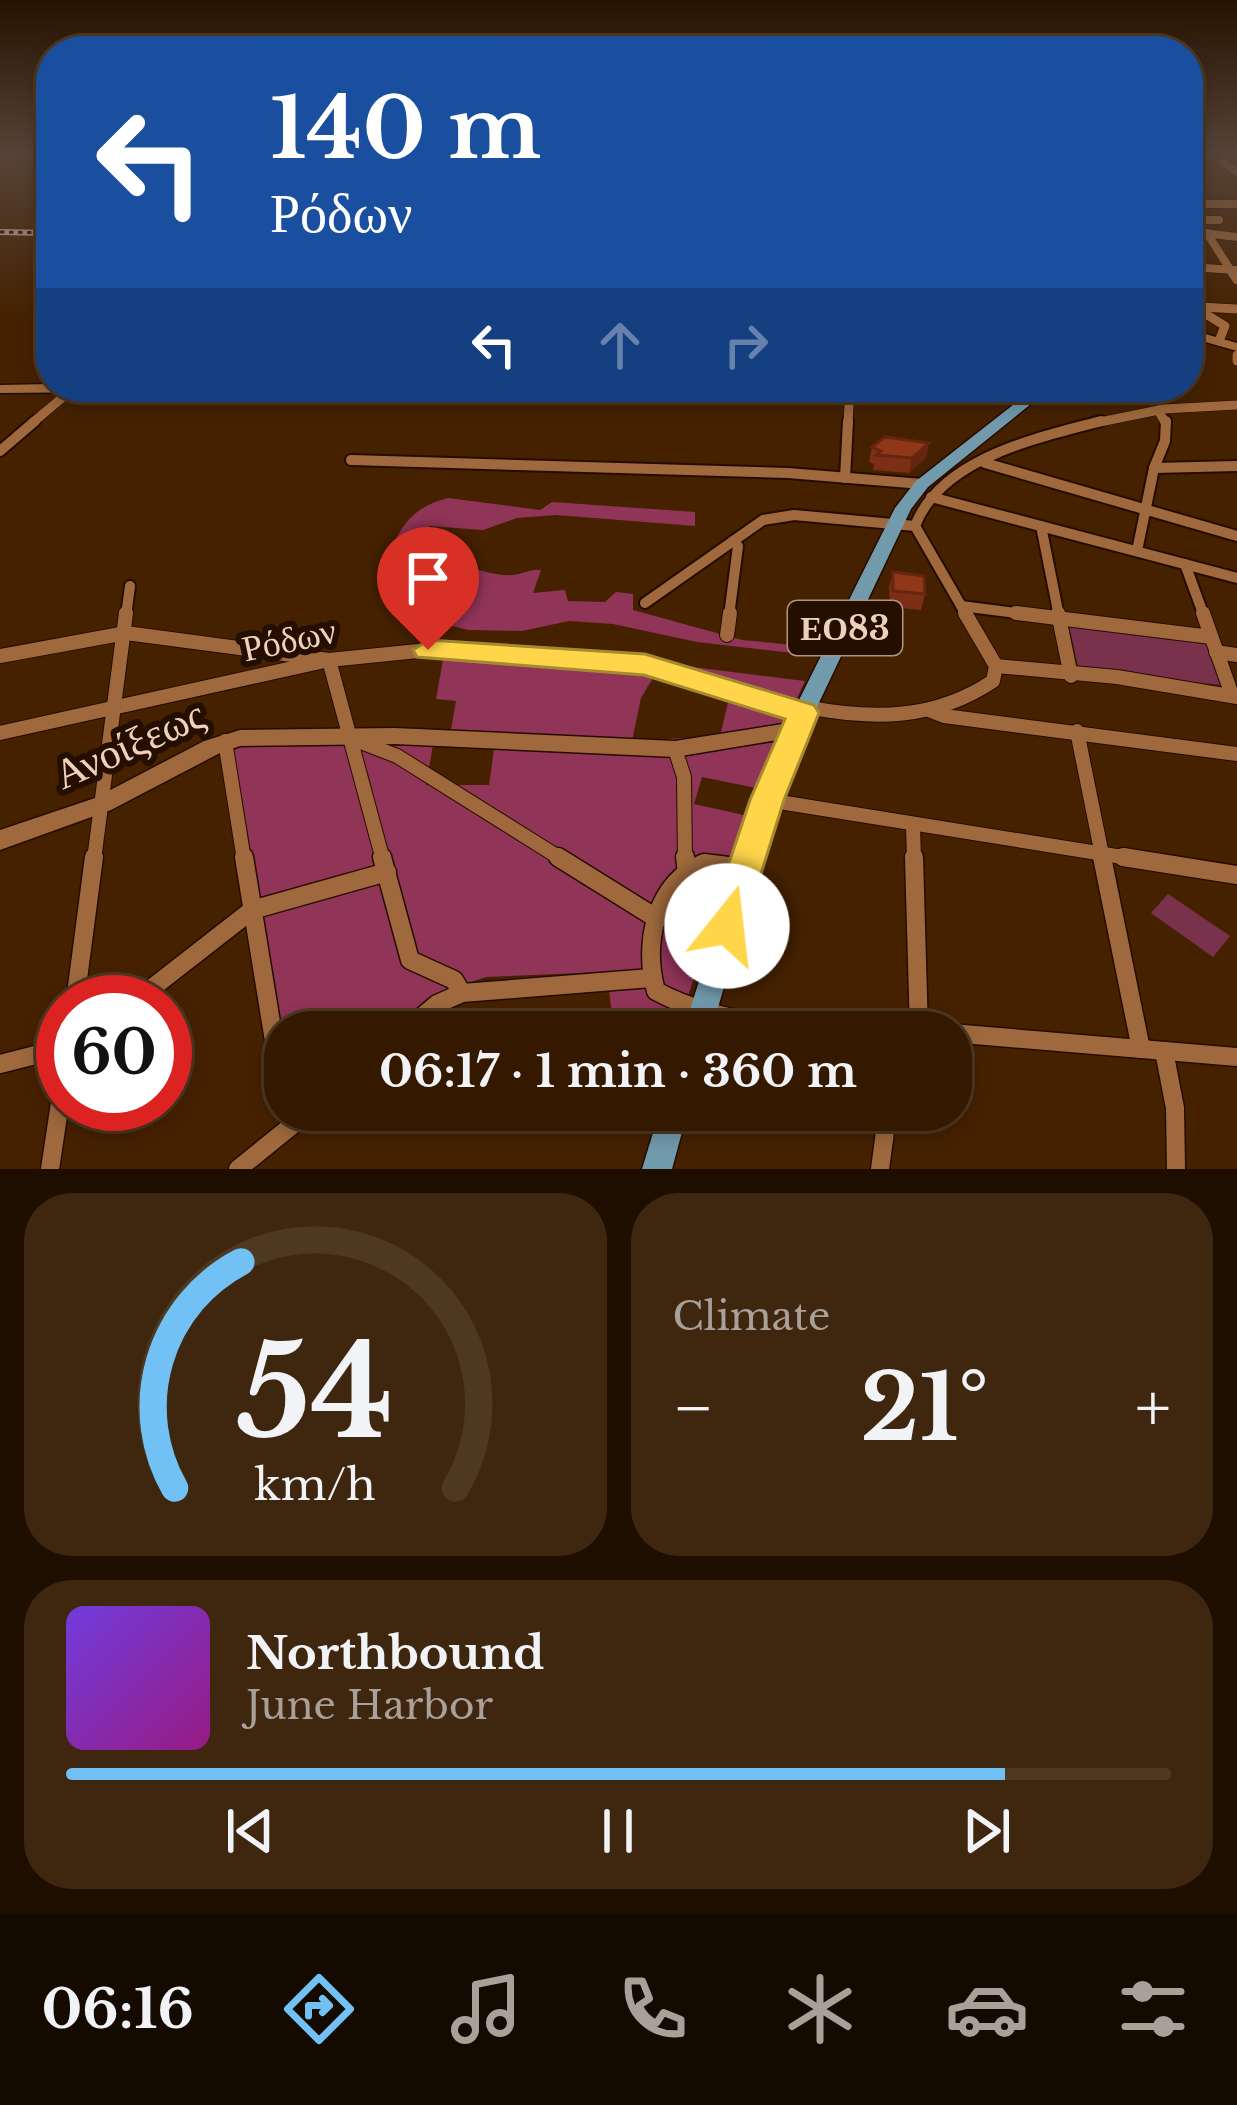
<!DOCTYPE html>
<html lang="en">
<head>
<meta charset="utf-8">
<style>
	:root { --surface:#341900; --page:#3f260f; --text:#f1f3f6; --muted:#a9a099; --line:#4e3822; --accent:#71c1f5 }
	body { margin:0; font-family:"Libre Baskerville",serif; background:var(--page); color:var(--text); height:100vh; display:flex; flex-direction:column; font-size:45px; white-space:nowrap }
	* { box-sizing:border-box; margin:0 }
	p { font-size:39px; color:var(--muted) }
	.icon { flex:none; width:66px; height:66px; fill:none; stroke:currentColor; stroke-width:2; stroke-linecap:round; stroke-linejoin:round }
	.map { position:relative; height:1169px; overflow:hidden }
	.details { display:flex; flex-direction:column; gap:24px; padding:24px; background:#1d0e00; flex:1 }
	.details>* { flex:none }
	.banner { position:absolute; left:36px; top:36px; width:1167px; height:366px; border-radius:48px; box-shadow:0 6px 18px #0003,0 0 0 3px var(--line); background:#1a4fa0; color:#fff; overflow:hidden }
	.speed { position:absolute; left:36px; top:975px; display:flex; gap:24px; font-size:60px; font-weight:700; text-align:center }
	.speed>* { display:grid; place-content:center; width:156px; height:156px; border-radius:50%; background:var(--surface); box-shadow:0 6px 18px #0003,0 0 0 3px var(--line); line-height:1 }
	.speed .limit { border:18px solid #d22; background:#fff; color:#111 }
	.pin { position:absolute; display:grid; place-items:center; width:102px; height:102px; color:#fff; margin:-123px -51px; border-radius:50% 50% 50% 0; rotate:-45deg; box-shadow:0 0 12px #0007 }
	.pin .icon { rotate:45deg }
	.me { position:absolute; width:132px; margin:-66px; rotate:16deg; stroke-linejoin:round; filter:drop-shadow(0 0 9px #0008) }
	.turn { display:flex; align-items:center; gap:42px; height:252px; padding:0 36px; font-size:54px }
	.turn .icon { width:156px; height:156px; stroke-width:2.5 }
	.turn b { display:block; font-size:84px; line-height:102px }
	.lanes { display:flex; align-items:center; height:114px; padding:0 36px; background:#0003; justify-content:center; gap:60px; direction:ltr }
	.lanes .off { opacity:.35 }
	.big { font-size:90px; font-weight:700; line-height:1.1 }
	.details .card { flex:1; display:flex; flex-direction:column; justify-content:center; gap:18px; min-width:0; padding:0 42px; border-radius:48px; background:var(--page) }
	.details .dial { align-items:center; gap:0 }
	.dial svg { height:312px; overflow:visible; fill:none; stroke:var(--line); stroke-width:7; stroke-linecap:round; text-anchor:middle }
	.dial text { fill:var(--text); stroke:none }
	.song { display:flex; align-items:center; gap:36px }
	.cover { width:144px; height:144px; border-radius:18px; background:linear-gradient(135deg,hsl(260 70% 55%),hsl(310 70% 35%)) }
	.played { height:12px; border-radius:6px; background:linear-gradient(90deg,var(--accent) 85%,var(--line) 85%) }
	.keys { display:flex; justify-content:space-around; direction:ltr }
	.heat { display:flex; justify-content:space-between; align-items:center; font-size:66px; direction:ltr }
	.details .tiles { flex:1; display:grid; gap:24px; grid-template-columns:1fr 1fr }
	.card:last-child { grid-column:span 2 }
	.trip { position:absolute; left:264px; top:1011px; width:708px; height:120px; border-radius:48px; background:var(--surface); box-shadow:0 6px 18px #0003,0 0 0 3px var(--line); font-weight:700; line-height:120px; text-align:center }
	.tab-bar { display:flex; height:192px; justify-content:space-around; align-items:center; background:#150a00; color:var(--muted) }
	.tab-bar .icon { width:84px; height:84px }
	.tab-bar .on { color:var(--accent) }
	.tab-bar b { font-size:54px; color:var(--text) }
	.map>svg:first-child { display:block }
	.green { fill:#79314c }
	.forest { fill:#903458 }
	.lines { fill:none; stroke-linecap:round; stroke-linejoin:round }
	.street-far4-casing { stroke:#250c00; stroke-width:9 }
	.street-far3-casing { stroke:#250c00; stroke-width:10 }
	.street-far2-casing { stroke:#250c00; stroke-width:14 }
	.street-far1-casing { stroke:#250c00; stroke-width:16 }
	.street-casing { stroke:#250c00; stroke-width:21 }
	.secondary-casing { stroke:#250c00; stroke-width:3 }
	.primary-casing { stroke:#250c00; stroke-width:3 }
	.street-far4 { stroke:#9f693d; stroke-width:8 }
	.street-far3 { stroke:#9f693d; stroke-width:9 }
	.street-far2 { stroke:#9f693d; stroke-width:10 }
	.street-far1 { stroke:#9f693d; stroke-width:14 }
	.street { stroke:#9f693d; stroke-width:18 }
	.secondary { fill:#9f693d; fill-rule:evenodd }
	.primary { fill:#719aad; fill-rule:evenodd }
	.rail-casing { stroke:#d8baa2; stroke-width:6 }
	.rail { stroke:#230e00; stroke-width:3; stroke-dasharray:4.5; stroke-linecap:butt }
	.wall { fill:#7c2f14 }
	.shaded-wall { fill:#652610 }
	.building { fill:#903717; stroke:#652610; stroke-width:3 }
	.route { fill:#ffd54a; stroke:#a68a30; stroke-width:3 }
	.labels { text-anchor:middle; stroke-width:12; stroke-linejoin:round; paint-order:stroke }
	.shield { fill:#230e00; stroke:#b29683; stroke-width:3 }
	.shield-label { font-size:33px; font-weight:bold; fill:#efd1bb }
	.street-label { font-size:36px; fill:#efd1bb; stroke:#230e00 }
	.near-street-label { font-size:42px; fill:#efd1bb; stroke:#230e00 }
</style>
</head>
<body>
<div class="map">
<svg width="1237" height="1169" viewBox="0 0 1237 1169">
	<rect width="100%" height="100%" fill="#452100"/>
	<!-- green -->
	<g class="green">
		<polygon points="1069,624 1206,640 1223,685 1079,672"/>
		<polygon points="1168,894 1230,936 1213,957 1151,913"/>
	</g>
	<!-- forest -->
	<g class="forest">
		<path d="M448,498L540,510L552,502L695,512V526L556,515L517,518L483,530L429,526L423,537C439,557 485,577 513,575C524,574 529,569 541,570L533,593L565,590L568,601L605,602L616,592L633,594V610L742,640L825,648L820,656L697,642L613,624L569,621L522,631L468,630L441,623L445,598C426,569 411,573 379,576C398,536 402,510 448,498Z"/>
		<path d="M444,654L657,671L641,698L632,741L720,736L732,686L661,663L805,681L756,788L702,777L694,804L748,816L676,1032H614L607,972L486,977L432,995L389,1032H285V1054L233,745C300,741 366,746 433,745L426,785H489L494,749L448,747L456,701L436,699Z"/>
	</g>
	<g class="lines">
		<defs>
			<g id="street-far4">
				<polyline points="1223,162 1237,172"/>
				<polyline points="1188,204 1237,204"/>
				<polyline points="1188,220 1219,220"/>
				<polyline points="1188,231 1237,237"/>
				<polyline points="1207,233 1233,274"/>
				<polyline points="1188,267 1236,270"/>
			</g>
			<g id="street-far3">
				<polyline points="1231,271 1237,280"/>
				<polyline points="1188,303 1225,326 1219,341"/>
				<polyline points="1201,307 1237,309"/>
				<polyline points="1237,355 1237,361"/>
				<polyline points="1158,410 1166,424"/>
				<polyline points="31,424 75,387"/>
				<polyline points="848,424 850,387"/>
				<polyline points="1090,424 1164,409 1237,405"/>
			</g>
			<g id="street-far2">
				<polyline points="0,451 35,421"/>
				<polyline points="351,460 788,473 922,484"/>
				<polyline points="985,463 1237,536"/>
				<polyline points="1154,468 1237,466"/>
				<polyline points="845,478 848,421"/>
				<polyline points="931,497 1237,578"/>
				<polyline points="915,526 967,616"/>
				<polyline points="1041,526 1059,616"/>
				<polyline points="1137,551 1154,468 1165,441 1166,421"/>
				<polyline points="1185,564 1204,616"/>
				<path d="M645,603L763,520L794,515L915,526C941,458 1037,438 1101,421"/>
				<polyline points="961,606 1040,616"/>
				<polyline points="126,616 130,586"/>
				<polyline points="729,616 738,546 733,541"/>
			</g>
			<g id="street-far1">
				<polyline points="1016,613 1211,637"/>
				<polyline points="1058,613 1071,676"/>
				<polyline points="1203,613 1232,695"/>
				<polyline points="727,635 730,613"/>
				<polyline points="1216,652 1237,655"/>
				<polyline points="0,656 126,633 329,660 383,860"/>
				<polyline points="996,666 1117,677 1237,697"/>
				<path d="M806,707C873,720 935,720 993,681L996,666L965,613"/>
				<polyline points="929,710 944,716 1237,754"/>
				<polyline points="1077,731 1103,860"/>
				<polyline points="0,733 329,660 428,650 645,664 803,713"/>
				<polyline points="353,739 397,756 563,860"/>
				<polyline points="225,741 244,860"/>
				<polyline points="675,749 684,777 685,860"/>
				<polyline points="767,800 1141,860"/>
				<polyline points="913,826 914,860"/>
				<polyline points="94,860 126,613"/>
			</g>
			<g id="street">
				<polyline points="244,857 285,1108"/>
				<polyline points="382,857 410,960 454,980 462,993"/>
				<polyline points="558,857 656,918"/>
				<polyline points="685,857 687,873"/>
				<polyline points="914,857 919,1031"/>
				<polyline points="1102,857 1141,1049"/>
				<polyline points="1123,857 1237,875"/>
				<path d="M744,868L704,863C655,883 643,944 656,991C740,1036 842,1027 935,1032"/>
				<polyline points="75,1002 94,857"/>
				<polyline points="134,1002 252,910 387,872"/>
				<polyline points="404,1032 437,1004 462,993 651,978"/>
				<polyline points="951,1033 1237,1057"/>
				<polyline points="1164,1051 1175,1108 1176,1169"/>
				<polyline points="0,1064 63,1048"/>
				<polyline points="50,1169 63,1083"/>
				<polyline points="238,1169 311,1110"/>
				<polyline points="880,1169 888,1110"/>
			</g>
			<g id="secondary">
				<polygon points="1188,329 1237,343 1237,351 1188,337"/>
				<polygon points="51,384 51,387 226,387 219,391 0,393 0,385"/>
				<polygon points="795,722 802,724 806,730 802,736 675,757 395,744 240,746 220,753 111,810 0,850 0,830 95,798 204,741 240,730 395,728 675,741"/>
			</g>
			<g id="primary">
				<polygon points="1036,387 1052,387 928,487 911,509 806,730 778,800 711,1032 683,1032 756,800 784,730 895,508 916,481"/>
				<polygon points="660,1110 688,1110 672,1169 642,1169"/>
			</g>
		</defs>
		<!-- street-far4 casing -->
		<use href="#street-far4" class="street-far4-casing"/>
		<!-- street-far3 casing -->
		<use href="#street-far3" class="street-far3-casing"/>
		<!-- street-far2 casing -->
		<use href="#street-far2" class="street-far2-casing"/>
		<!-- street-far1 casing -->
		<use href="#street-far1" class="street-far1-casing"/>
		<!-- street casing -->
		<use href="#street" class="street-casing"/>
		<!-- secondary casing -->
		<use href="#secondary" class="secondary-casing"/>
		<!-- primary casing -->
		<use href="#primary" class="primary-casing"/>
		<!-- street-far4 -->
		<use href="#street-far4" class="street-far4"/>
		<!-- street-far3 -->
		<use href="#street-far3" class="street-far3"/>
		<!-- street-far2 -->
		<use href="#street-far2" class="street-far2"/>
		<!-- street-far1 -->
		<use href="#street-far1" class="street-far1"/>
		<!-- street -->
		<use href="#street" class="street"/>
		<!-- secondary -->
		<use href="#secondary" class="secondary"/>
		<!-- primary -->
		<use href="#primary" class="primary"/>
		<defs>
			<polyline id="rail" points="0,232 51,233"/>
		</defs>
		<!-- rail casing -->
		<use href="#rail" class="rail-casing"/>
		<!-- rail -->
		<use href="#rail" class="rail"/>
	</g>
	<!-- wall -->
	<g class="wall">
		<polygon points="929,443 926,458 909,473 873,470 874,464 869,462 872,447"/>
		<polygon points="893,572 925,594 921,610 890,607 889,588"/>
	</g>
	<!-- shaded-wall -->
	<polygon class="shaded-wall" points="929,443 926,458 909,473 912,458"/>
	<!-- building -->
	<g class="building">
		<polygon points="885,437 929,443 912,458 876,455 881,451 872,447"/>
		<polygon points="893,572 924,576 925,594 893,591"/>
	</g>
	<!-- sky -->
	<linearGradient id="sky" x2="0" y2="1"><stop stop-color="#261200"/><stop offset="0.48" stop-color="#564337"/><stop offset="1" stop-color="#564337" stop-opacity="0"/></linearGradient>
	<rect width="1237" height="318" fill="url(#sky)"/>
	<!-- route -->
	<polygon class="route" points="428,640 645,654 814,705 819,713 784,800 741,938 727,943 714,938 708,926 750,800 785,719 644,675 417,657 413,650"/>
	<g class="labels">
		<!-- shield labels -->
		<rect class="shield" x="788" y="601" width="114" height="54" rx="9"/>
		<g class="shield-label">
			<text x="845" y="640">ΕΟ83</text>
		</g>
		<!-- street labels -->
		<g class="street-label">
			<text transform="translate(289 639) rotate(-12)" y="13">Ρόδων</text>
		</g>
		<!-- near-street labels -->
		<g class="near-street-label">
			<text transform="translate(129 744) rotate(-24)" y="15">Ανοίξεως</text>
		</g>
	</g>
</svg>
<div class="speed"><div class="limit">60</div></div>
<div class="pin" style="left:428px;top:650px;background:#d93025"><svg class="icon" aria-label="arrive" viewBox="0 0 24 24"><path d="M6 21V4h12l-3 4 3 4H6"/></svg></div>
<svg class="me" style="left:727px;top:926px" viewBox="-20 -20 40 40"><circle r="19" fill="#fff"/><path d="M0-13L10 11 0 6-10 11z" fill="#ffd54a"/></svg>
<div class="trip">06:17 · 1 min · 360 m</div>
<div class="banner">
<div class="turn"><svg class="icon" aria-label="left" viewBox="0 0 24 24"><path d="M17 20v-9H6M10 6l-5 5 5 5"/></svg><div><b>140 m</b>Ρόδων</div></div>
<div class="lanes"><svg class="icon" aria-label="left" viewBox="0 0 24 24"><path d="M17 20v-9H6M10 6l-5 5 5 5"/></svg><svg class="icon off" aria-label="ahead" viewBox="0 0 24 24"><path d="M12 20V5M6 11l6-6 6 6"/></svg><svg class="icon off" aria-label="right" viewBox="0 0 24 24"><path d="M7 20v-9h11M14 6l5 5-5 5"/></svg></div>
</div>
</div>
<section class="details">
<div class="tiles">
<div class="card dial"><svg viewBox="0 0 100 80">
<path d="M14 69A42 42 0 1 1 86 69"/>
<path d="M14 69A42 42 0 0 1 31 11" stroke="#71c1f5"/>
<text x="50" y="56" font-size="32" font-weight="700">54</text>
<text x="50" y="72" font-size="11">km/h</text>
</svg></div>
<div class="card"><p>Climate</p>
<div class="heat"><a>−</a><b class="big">21°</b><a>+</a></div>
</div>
<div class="card">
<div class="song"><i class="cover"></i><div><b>Northbound</b><p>June Harbor</p></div></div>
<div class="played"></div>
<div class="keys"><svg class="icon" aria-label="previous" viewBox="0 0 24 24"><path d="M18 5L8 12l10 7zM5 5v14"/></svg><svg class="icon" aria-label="pause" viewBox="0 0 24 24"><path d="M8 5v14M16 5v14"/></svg><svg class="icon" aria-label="next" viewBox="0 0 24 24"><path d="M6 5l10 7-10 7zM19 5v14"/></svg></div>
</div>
</div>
</section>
<nav class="tab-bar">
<b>06:16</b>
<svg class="icon on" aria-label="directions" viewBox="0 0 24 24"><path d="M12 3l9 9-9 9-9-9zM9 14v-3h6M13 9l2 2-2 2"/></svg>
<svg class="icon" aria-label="music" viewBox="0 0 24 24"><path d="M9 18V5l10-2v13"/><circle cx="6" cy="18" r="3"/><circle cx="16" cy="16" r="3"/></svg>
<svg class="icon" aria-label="phone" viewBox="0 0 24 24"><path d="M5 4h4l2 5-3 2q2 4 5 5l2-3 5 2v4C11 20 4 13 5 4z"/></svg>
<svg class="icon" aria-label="climate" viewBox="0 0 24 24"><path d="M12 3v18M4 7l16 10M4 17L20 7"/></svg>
<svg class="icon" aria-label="car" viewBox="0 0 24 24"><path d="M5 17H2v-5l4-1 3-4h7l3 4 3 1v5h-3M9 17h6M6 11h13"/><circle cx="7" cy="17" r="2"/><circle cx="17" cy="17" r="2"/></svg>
<svg class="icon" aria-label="filters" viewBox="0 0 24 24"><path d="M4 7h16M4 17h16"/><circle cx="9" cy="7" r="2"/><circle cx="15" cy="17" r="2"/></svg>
</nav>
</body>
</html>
